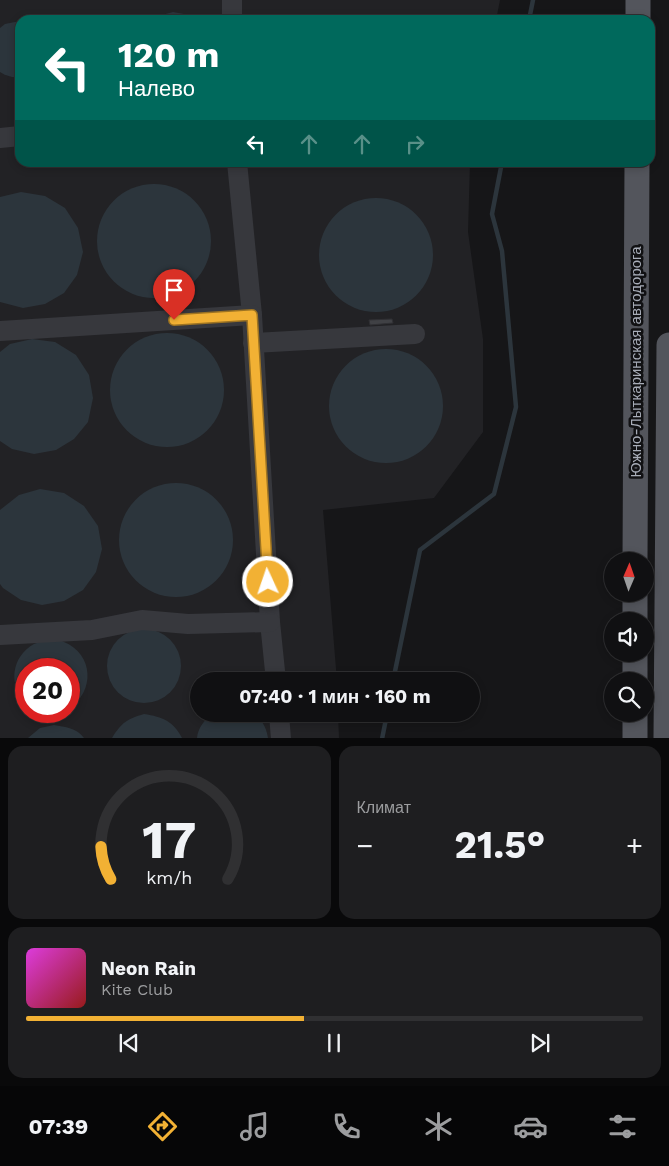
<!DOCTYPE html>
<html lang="ru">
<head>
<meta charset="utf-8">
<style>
	:root { --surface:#101012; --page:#1e1e20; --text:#f1f3f6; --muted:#9c9d9f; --line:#303032; --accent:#f2b134 }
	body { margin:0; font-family:"Work Sans",sans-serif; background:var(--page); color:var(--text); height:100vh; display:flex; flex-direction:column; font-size:19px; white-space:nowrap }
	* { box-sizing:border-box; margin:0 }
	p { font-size:16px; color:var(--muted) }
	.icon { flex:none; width:28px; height:28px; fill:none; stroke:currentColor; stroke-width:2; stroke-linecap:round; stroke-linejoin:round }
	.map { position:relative; height:738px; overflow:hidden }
	.panel { display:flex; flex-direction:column; gap:8px; padding:8px; background:#09090a; flex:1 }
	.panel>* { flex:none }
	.banner { position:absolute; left:15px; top:15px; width:640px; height:152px; border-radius:15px; box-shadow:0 2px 8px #0003,0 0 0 1px var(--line); background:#00695c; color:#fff; overflow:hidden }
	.needle { width:32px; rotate:2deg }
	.controls { position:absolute; left:604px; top:552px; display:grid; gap:10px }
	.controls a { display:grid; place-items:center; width:50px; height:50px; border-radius:50%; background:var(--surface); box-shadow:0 2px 8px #0003,0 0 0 1px var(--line); font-size:25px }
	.speed { position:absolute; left:15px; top:658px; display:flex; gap:10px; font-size:25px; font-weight:700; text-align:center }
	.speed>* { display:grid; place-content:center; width:65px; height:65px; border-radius:50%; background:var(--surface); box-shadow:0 2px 8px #0003,0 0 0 1px var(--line); line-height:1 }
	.speed .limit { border:8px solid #d22; background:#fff; color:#111 }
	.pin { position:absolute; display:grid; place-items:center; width:42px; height:42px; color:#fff; margin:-51px -21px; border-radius:50% 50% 50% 0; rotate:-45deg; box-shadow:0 0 5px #0007 }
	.pin .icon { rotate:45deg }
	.me { position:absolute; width:55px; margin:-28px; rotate:357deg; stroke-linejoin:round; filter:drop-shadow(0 0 4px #0008) }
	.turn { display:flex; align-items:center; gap:18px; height:105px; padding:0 20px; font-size:22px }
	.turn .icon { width:65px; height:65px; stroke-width:2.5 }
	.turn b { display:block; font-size:35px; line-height:42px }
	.lanes { display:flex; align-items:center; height:48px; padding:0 20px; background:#0003; justify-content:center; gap:25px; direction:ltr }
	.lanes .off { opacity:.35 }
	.big { font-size:38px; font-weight:700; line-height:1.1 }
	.panel .card { flex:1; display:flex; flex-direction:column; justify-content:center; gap:8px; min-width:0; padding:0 18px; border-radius:15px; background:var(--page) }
	.panel .dial { align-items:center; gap:0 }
	.dial svg { height:130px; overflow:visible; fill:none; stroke:var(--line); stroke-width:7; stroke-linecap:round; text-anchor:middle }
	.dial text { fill:var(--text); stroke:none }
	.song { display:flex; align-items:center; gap:15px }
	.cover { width:60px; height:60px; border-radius:8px; background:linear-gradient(135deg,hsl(300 70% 55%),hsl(0 70% 35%)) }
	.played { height:5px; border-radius:2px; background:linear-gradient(90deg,var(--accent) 45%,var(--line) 45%) }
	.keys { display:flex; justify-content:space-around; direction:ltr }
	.heat { display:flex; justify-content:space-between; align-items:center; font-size:28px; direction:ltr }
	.panel .tiles { flex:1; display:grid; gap:8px; grid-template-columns:1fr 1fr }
	.card:last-child { grid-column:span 2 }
	.trip { position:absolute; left:190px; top:672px; width:290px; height:50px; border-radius:25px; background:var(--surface); box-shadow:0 2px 8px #0003,0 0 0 1px var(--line); font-weight:700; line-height:50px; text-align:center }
	.tab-bar { display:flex; height:80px; justify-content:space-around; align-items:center; background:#060607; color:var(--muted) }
	.tab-bar .icon { width:35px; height:35px }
	.tab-bar .active { color:var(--accent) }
	.tab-bar b { font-size:22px; color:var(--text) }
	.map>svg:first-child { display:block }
	.built { fill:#222225; fill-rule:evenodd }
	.water { fill:#2c353c }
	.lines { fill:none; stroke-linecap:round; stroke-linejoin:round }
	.stream { stroke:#2c353c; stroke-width:4.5 }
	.building { fill:#404145; stroke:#303034 }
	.minor { stroke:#37383d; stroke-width:20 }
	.major { stroke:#53555c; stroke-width:25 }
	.route-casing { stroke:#9d7322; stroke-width:12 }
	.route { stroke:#f2b134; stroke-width:9 }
	.labels { text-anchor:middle; stroke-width:5; stroke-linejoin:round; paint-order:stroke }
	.street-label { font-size:15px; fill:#a8adb8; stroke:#111113 }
</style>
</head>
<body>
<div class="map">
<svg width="669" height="739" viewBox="0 0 669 739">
	<rect width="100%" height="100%" fill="#161618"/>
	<!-- built -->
	<path class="built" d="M0,0H500L496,20H20V162L470,163L468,232L483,339V432L434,498L323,510L337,681H199V714H338L339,738L0,739ZM26,669H69V711H26Z"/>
	<!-- water -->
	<g class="water">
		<polygon points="173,12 184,14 194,20 156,20 162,15"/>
		<path d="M15,22H20V77C13,78 6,76 0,72V28L5,24Z"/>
		<circle cx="154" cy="241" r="57"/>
		<polygon points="21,192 45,196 65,208 78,228 83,252 77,275 64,293 45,304 23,308 0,302 0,197"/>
		<circle cx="376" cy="255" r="57"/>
		<circle cx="167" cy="390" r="57"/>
		<polygon points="32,339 55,342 76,355 89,375 93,398 88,422 74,439 56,450 34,454 12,449 0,441 0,352 10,344"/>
		<circle cx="386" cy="406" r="57"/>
		<circle cx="176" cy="540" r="57"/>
		<polygon points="40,489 64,493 84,506 98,526 102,549 96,572 83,590 64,601 42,605 21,600 3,588 0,584 0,510 19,495"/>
		<circle cx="144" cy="666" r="37"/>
		<path d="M49,640C53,640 60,640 64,642C94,654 95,692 69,708V669H26V704C8,685 11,657 34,644C38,642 44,641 49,640Z"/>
		<path d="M144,714C163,717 173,721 182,738H112C121,723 127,719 144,714Z"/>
		<path d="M213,714C238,714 263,706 268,738H197C198,728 204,720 213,714Z"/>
		<path d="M54,725C65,727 77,728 84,738H28L40,728Z"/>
	</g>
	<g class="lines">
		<!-- stream -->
		<g class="stream">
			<polyline points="529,20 533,0"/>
			<polyline points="393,681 420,550 494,494 516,407 502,251 492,214 502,162"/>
			<polyline points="382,739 387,714"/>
		</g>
	</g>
	<!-- building -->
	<polygon class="building" points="392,319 393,323 370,325 369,320"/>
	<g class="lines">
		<!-- minor -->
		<g class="minor">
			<polyline points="232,0 232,20"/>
			<polyline points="0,138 20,136"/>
			<polyline points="237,162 252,315 270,622 276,681"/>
			<polyline points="0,331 252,315"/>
			<polyline points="253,343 415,334"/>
			<polyline points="0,635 92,630 142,620 188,624 270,622"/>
			<polyline points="279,714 281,739"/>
		</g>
		<!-- major -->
		<g class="major">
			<polyline points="638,20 638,0"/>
			<polyline points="635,561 637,162"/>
			<polyline points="635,621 635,594"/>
			<polyline points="635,681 635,654"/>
			<polyline points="635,739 635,714"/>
			<polyline points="666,739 669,345"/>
		</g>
	</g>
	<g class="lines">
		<defs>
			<polyline id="route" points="174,320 252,315 268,582"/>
		</defs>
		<!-- route casing -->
		<use href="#route" class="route-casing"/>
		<!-- route -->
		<use href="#route" class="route"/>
	</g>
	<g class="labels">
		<!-- street labels -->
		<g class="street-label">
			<text transform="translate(636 362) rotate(-90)" y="5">Южно-Лыткаринская автодорога</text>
		</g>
	</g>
</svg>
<div class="controls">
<a><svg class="needle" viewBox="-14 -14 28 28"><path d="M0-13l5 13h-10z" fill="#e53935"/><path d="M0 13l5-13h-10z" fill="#9c9d9f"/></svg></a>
<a><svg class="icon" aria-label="sound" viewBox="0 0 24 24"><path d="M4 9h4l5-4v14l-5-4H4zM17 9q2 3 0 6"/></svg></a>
<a><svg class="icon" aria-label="search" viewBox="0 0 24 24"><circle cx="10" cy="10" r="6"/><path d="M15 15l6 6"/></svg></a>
</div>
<div class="speed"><div class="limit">20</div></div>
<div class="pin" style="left:174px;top:320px;background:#d93025"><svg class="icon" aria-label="arrive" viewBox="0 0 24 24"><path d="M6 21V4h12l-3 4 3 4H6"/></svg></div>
<svg class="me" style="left:268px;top:582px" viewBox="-20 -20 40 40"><circle r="17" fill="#f2b134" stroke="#fff" stroke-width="3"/><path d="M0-11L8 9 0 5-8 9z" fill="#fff"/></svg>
<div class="trip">07:40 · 1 мин · 160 m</div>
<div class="banner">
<div class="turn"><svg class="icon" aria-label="left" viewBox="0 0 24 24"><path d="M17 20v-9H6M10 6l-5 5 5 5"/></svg><div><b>120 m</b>Налево</div></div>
<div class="lanes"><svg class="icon" aria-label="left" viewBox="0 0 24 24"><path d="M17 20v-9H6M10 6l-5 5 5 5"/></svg><svg class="icon off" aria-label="ahead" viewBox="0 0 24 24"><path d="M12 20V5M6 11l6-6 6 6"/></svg><svg class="icon off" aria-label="ahead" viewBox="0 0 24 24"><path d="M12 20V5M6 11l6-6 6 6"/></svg><svg class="icon off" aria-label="right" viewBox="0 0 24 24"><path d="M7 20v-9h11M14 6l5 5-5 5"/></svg></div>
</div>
</div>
<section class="panel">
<div class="tiles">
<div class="card dial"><svg viewBox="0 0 100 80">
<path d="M14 69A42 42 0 1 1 86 69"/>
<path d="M14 69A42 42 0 0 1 8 49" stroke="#f2b134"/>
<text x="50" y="56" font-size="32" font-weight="700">17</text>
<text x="50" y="72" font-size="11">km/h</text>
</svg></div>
<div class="card"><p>Климат</p>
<div class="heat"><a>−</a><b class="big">21.5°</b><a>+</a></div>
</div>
<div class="card">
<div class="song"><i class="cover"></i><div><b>Neon Rain</b><p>Kite Club</p></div></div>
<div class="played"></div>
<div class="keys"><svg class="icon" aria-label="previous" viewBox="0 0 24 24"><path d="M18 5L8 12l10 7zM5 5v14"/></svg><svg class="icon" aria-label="pause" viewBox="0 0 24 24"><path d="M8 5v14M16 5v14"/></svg><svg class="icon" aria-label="next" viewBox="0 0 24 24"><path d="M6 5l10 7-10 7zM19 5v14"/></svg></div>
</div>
</div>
</section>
<nav class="tab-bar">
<b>07:39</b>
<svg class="icon active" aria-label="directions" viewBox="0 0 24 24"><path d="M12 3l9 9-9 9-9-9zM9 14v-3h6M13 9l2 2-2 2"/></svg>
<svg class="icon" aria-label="music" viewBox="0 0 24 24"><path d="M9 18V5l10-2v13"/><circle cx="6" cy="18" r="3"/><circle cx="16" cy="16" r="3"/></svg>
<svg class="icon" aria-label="phone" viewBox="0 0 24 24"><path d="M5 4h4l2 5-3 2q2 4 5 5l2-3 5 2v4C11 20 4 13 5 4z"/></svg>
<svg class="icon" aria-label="climate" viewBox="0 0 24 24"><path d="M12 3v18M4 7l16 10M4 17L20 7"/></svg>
<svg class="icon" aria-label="car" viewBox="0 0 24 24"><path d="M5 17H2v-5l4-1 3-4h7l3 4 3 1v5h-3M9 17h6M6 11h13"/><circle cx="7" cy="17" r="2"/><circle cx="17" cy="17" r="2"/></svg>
<svg class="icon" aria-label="filters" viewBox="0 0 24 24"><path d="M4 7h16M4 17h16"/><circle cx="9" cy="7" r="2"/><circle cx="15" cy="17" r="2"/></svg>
</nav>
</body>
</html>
